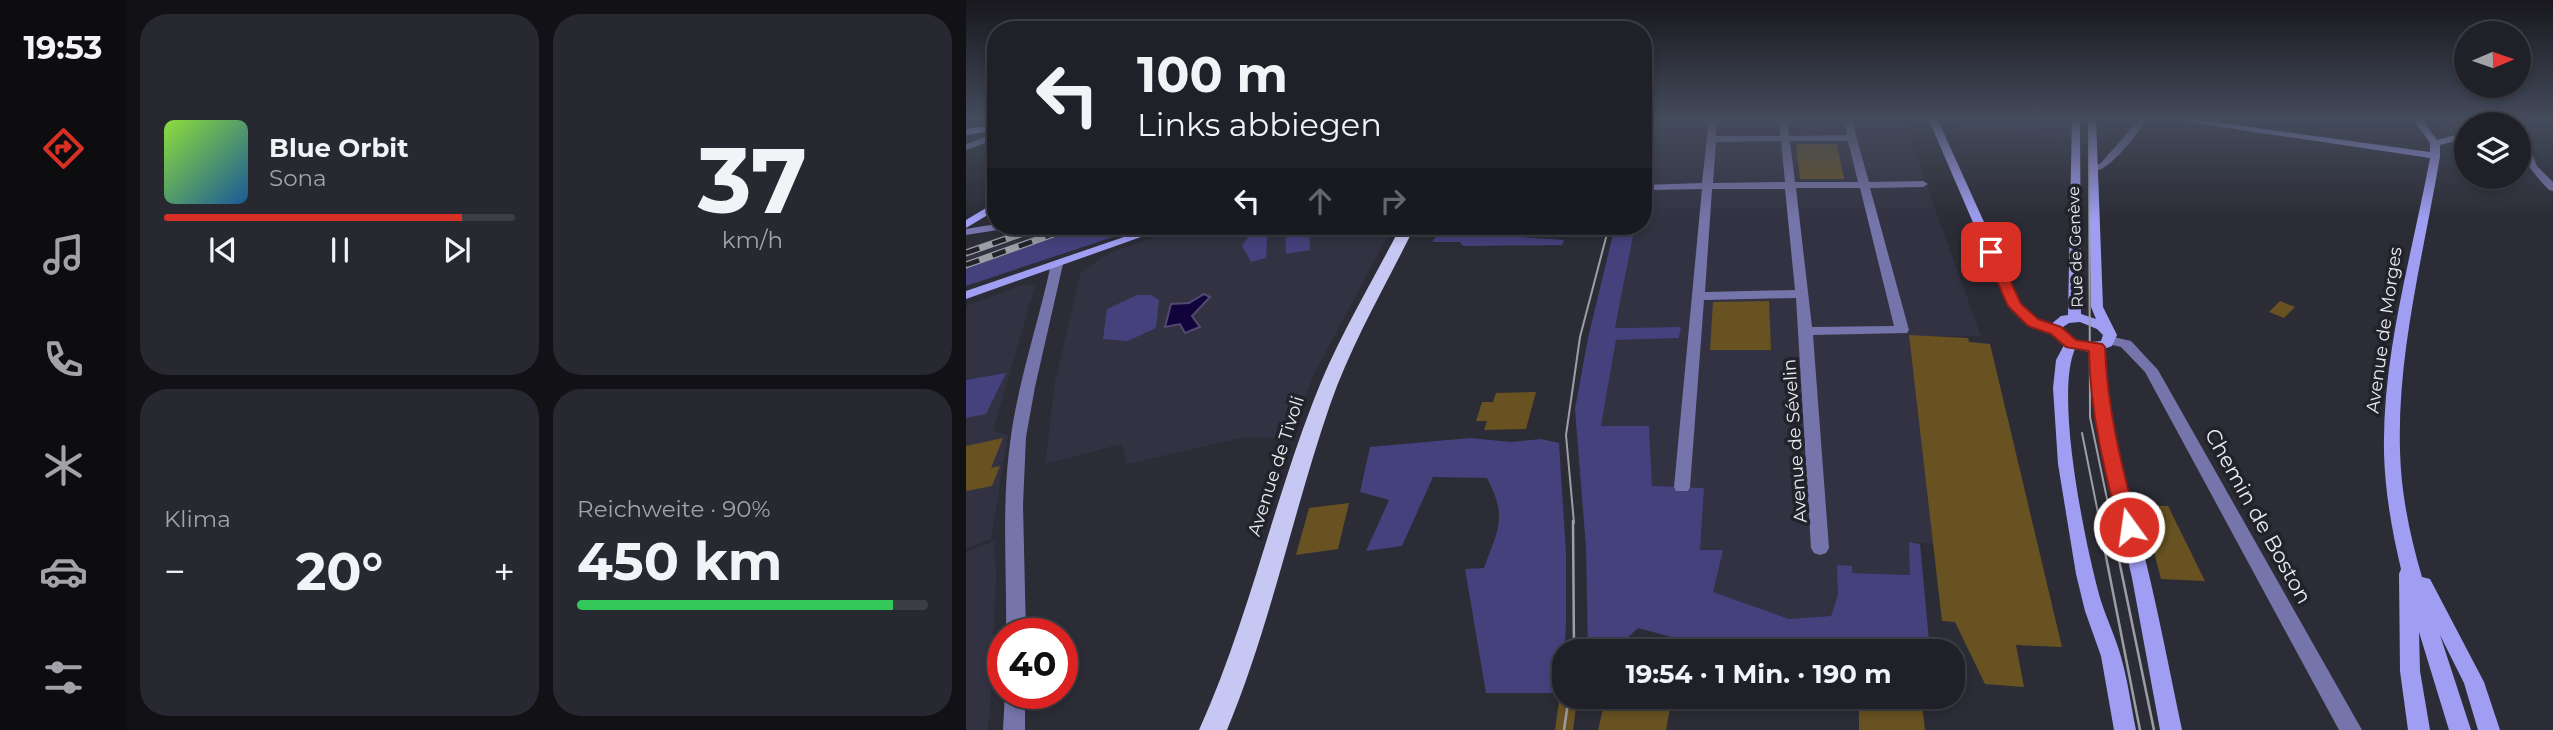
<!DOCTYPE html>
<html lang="de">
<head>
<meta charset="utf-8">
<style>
	:root { --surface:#202128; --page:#282930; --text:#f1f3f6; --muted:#a2a3a8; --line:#3d3e45; --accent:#d93025 }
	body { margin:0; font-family:Montserrat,sans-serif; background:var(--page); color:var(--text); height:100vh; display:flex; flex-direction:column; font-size:26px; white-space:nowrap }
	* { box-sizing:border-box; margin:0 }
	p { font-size:23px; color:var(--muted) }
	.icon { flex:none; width:38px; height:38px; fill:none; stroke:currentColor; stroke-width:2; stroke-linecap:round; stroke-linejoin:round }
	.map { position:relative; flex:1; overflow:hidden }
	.sheet { display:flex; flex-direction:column; gap:14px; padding:14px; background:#121216; width:840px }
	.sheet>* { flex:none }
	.top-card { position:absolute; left:21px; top:21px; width:665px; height:214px; border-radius:28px; box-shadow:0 4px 10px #0003,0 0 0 2px var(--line); background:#202128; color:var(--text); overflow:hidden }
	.needle { width:46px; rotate:88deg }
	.buttons { position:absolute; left:1488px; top:21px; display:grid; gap:14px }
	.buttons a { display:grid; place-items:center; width:77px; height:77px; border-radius:50%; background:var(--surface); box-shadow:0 4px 10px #0003,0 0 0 2px var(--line); font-size:35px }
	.speed { position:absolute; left:21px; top:618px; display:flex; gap:14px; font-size:35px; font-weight:700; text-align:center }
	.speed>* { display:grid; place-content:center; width:91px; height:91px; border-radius:50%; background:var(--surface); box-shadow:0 4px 10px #0003,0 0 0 2px var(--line); line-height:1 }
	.speed .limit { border:10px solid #d22; background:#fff; color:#111 }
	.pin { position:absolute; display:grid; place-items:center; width:60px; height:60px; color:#fff; margin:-30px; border-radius:14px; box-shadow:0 4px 10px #0006 }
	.me { position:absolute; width:77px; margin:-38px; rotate:346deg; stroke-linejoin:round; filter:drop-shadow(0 0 5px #0008) }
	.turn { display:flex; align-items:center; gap:24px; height:147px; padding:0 35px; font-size:32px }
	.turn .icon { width:91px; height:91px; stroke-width:2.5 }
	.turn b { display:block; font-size:49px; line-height:60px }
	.lanes { display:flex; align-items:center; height:66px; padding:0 35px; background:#0003; justify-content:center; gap:35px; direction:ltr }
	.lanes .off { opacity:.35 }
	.big { font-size:52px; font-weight:700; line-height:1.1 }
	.sheet .tile { flex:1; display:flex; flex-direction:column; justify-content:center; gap:10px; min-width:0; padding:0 24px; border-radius:28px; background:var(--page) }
	.sheet .dial { align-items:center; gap:0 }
	.dial b { font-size:91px; line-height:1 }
	.song { display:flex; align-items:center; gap:21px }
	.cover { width:84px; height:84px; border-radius:10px; background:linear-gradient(135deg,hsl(90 70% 55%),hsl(210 70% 35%)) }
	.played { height:7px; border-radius:4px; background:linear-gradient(90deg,var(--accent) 85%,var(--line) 85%) }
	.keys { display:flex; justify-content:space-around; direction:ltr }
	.heat { display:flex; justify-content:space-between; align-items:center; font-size:38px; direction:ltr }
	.charge { height:10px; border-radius:5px; background:linear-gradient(90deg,#34c759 90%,var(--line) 0) }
	.sheet .tiles { flex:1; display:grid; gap:14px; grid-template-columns:repeat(2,1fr) }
	.trip { position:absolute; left:586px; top:639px; width:413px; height:70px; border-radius:28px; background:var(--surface); box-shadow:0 4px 10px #0003,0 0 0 2px var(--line); font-weight:700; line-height:70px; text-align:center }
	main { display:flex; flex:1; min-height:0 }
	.tabs { display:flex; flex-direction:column; width:126px; justify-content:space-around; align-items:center; background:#0d0d10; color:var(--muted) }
	.tabs .icon { width:49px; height:49px }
	.tabs .current { color:var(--accent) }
	.tabs b { font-size:32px; color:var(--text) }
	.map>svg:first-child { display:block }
	.built { fill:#323242 }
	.green { fill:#45417c }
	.water { fill:#11043a; stroke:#524971; stroke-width:2 }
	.building { fill:#695222 }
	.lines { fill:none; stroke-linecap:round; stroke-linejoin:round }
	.street { fill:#7675ab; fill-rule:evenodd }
	.secondary { fill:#a09ef3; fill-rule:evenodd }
	.primary { fill:#c7c7f3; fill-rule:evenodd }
	.tram-far1 { stroke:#9d9ea5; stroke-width:2 }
	.tram { stroke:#9d9ea5; stroke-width:2.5 }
	.rail-casing { stroke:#9d9ea5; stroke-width:7 }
	.rail { stroke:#22222b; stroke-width:4.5; stroke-dasharray:14; stroke-linecap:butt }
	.route { fill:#d93025; stroke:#8d1f18; stroke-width:2 }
	.labels { text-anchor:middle; stroke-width:7; stroke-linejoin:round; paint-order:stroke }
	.far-street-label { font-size:16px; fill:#ebebf2; stroke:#22222b }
	.street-label { font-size:18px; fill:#ebebf2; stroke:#22222b }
	.near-street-label { font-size:21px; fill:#ebebf2; stroke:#22222b }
</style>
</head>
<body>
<main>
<nav class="tabs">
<b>19:53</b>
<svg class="icon current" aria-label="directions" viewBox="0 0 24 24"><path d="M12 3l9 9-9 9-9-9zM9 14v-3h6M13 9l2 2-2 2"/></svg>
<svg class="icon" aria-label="music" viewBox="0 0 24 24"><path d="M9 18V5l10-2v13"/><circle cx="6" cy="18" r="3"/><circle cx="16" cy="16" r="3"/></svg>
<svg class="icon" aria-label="phone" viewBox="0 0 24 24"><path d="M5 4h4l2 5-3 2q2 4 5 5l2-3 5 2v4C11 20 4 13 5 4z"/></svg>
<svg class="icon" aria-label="climate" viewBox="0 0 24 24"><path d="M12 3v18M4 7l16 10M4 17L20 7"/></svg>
<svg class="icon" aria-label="car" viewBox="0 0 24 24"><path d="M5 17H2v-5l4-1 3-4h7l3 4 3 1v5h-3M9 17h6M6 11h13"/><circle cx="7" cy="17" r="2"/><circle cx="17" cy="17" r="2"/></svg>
<svg class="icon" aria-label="filters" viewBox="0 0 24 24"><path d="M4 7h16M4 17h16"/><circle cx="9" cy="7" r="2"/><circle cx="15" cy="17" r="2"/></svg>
</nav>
<section class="sheet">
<div class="tiles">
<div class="tile">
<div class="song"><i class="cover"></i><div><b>Blue Orbit</b><p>Sona</p></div></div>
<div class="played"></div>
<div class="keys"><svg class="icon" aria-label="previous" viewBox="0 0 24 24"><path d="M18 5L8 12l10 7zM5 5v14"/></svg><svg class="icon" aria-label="pause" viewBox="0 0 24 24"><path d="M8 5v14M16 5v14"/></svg><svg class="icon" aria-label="next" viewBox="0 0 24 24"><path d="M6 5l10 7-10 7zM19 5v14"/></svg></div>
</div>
<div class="tile dial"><b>37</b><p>km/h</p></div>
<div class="tile"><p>Klima</p>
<div class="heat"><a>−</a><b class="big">20°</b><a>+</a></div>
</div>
<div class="tile"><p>Reichweite · 90%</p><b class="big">450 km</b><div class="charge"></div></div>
</div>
</section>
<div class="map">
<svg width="1587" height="730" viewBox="0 0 1587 730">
	<rect width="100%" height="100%" fill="#2b2c35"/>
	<!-- built -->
	<g class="built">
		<polygon points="692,118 940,118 948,139 945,139 959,181 1015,336 943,336 968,544 943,542 945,575 886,573 872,565 872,595 865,616 823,619 747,592 686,486 683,426 635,427 650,340 714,338 714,327 649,328 669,226 677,226 677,187"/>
		<polygon points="980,118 1104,118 1104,139 983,126"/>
		<polygon points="1465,118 1530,118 1513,124 1500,124 1500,129 1487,134 1476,131"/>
		<polygon points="64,226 118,226 0,268 0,248"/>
		<polygon points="221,226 427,226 348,374 328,428 313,438 280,437 161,464 156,444 79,464 89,382 115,272 141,254"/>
		<polygon points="59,284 69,286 27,431 42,435 25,539 0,548 0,306"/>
		<polygon points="28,541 30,576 24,713 21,730 0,730 0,552"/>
	</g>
	<!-- green -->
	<g class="green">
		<polygon points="677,118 692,118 677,187"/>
		<polygon points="118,226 180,226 0,286 0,268"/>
		<polygon points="290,226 302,226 300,258 285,262 276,246"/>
		<polygon points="319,226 343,226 344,250 320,254"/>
		<polygon points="478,226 552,227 556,237 598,240 596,245 497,246 494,242 466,242"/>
		<polygon points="649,226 669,226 649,328 715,327 713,338 650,340 635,426 683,426 686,486 738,488 734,550 757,550 747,592 823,619 865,616 872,595 871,565 886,566 886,573 944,575 943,542 954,544 964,651 757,651 672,628 647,651 622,651 620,548 609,409 622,338"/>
		<polygon points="171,295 185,295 193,300 190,328 162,341 137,339 141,309"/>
		<polygon points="40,373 20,414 0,418 0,380"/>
		<path d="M504,438L545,442L575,439L593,443L600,553V624L597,679L588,693H520L499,569L518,568C532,529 542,518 521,478L467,477L436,546L400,551L423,500L394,492L404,447Z"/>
	</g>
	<!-- water -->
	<polygon class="water" points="238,294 244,297 226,316 234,327 219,333 214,324 199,327 205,304 223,303"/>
	<!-- building -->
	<g class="building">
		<polygon points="830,144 871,144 878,179 834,179"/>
		<polygon points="803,301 805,350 744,350 747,302"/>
		<polygon points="1314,301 1329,307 1318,318 1303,312"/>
		<polygon points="943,335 1002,338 1003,342 1024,344 1096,647 1050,645 1058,687 1019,684 989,622 976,621"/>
		<polygon points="570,392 560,429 518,430 521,421 510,421 516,402 527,402 530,393"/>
		<polygon points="37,438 25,468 34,466 26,486 0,491 0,446"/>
		<polygon points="383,503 372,549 330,555 343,508"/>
		<polygon points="1176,505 1202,506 1239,581 1195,579"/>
		<polygon points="640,696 706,696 700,730 632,730"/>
		<polygon points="611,700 607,730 589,730 593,701"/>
		<polygon points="893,701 956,705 959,730 893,730"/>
	</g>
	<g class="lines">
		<!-- street -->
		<g class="street">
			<path d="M743,118H751L750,136H814L813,118H821L823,136L881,135L877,118H885L903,182L957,181L962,184L957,187L904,188L943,330L941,333L847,335L863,548L860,553L854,555L848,553L845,548L830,298L738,300L724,487L722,491H710L708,487L736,189L681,190L677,189V185L736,183ZM815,141L819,182L747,183L750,142ZM824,141H882L892,182H829ZM830,188H894L928,326L846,327ZM746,189H819L829,290L739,292Z"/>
			<path d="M1174,118H1183C1170,134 1144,173 1124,172V168L1135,163Z"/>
			<path d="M1552,129L1557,132L1571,166L1587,182V191L1583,190C1566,172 1552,156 1552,129Z"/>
			<polygon points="30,133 30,139 0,150 0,144"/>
			<polygon points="30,224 30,226 44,226 38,229 0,235 0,229"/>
			<path d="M91,260L97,264L69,387L60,437L57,505L60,634H40C41,568 35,501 45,436C53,378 73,321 85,264Z"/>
			<polygon points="1143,336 1165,341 1192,370 1396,730 1373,730 1179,372 1155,347 1138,343 1136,340"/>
			<polygon points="39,693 59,693 59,730 37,730"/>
		</g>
		<!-- secondary -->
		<g class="secondary">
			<path d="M962,118H971L1055,304L1072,320L1084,325L1095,316L1102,315L1106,118H1114L1115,314L1130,319L1125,307L1122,118H1130L1137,307L1151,335L1146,346L1138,349C1143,421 1162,488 1179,558C1193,615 1204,673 1216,730H1194L1166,578L1132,427L1124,352L1109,349C1088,396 1120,549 1135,601C1141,620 1150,638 1155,657C1162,681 1165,706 1170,730H1148L1135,656L1119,611L1110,574L1092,464L1087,388L1090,360L1098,345L1085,334L1062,326L1043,306ZM1114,322L1131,329L1137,335L1135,341L1116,343L1098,333L1097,327L1103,323Z"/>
			<path d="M1195,118H1220L1464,152V143L1446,118H1455L1471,140L1500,132V138L1474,145V156C1458,253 1431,352 1434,451C1435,494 1444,536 1456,577L1464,579L1518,682L1534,730H1512L1498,683L1474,635L1505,730H1483L1453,632L1454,671L1464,730H1442L1434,671L1433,574L1435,569C1426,531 1419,492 1418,453C1416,354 1446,255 1464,158Z"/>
			<polygon points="1537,118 1549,118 1537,124 1526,124"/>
			<polygon points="30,124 30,130 0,135 0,129"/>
			<polygon points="30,202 30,210 0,228 0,220"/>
			<polygon points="190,226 206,226 0,299 0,291"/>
		</g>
		<!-- primary -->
		<path class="primary" d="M435,226H449C420,285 386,342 364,405C327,512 305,624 261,730H233C281,624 305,511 347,402C370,341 405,284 435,226Z"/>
		<!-- tram-far1 -->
		<g class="tram-far1">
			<polyline points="1123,118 1124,417 1146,523"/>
			<polyline points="1116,433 1134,523"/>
			<polyline points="608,523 600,435 614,337 643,226"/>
		</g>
		<!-- tram -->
		<g class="tram">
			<polyline points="607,521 608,651"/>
			<polyline points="1133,521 1174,730"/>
			<polyline points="1145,521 1188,730"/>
			<polyline points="598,730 603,696"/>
		</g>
		<defs>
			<g id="rail">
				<polyline points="0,253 77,226"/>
				<polyline points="0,265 110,226"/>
			</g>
		</defs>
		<!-- rail casing -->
		<use href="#rail" class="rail-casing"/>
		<!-- rail -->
		<use href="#rail" class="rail"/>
	</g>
	<!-- sky -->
	<linearGradient id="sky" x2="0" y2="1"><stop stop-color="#18181d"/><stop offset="0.54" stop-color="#444b5c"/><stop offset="1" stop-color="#444b5c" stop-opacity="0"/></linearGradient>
	<rect width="1587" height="220" fill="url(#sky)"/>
	<!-- route -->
	<path class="route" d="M1020,250H1030L1055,304L1072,319L1095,327L1110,340L1136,344L1139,347C1141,409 1156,468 1172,527L1170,532H1156L1153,527C1138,469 1124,411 1123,351L1100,347L1085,334L1062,326L1042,306L1018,252Z"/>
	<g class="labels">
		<!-- far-street labels -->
		<g class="far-street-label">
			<text transform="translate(1109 247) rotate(-92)" y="6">Rue de Genève</text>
		</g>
		<!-- street labels -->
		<g class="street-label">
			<text transform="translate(1418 330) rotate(-82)" y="6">Avenue de Morges</text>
			<text transform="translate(829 441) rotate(-94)" y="6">Avenue de Sévelin</text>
			<text transform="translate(310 466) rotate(-72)" y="6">Avenue de Tivoli</text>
		</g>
		<!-- near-street labels -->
		<g class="near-street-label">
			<text transform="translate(1292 516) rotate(61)" y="7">Chemin de Boston</text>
		</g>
	</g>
</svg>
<div class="buttons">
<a><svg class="needle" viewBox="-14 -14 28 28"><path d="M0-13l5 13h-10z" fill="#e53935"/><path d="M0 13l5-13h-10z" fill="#a2a3a8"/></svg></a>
<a><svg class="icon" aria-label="layers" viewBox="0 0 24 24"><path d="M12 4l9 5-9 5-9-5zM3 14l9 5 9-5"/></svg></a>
</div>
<div class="speed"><div class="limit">40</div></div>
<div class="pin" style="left:1025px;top:252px;background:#d93025"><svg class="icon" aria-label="arrive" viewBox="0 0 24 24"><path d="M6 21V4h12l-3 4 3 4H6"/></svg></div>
<svg class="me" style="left:1163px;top:527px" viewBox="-20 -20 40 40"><circle r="17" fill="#d93025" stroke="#fff" stroke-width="3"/><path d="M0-11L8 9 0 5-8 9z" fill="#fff"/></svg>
<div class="trip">19:54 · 1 Min. · 190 m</div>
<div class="top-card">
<div class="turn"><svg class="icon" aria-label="left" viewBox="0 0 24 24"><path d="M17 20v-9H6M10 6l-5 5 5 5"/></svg><div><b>100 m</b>Links abbiegen</div></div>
<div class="lanes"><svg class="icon" aria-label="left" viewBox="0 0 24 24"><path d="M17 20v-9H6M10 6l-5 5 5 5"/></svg><svg class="icon off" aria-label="ahead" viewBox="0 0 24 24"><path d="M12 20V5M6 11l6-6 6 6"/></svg><svg class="icon off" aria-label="right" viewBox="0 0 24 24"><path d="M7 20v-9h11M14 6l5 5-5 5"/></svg></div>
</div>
</div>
</main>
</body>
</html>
